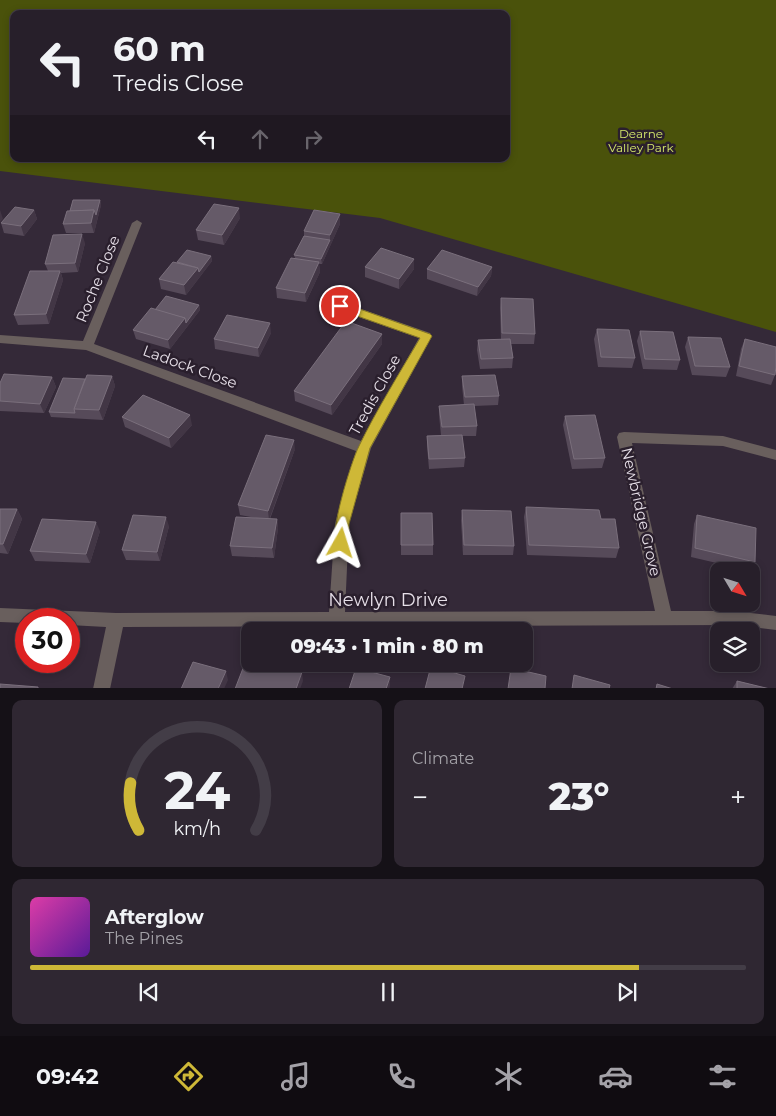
<!DOCTYPE html>
<html lang="en">
<head>
<meta charset="utf-8">
<style>
	:root { --surface:#271f2a; --page:#2f2732; --text:#f1f3f6; --muted:#a4a2a8; --line:#433d47; --accent:#ceb837 }
	body { margin:0; font-family:Montserrat,sans-serif; background:var(--page); color:var(--text); height:100vh; display:flex; flex-direction:column; font-size:19px; white-space:nowrap }
	* { box-sizing:border-box; margin:0 }
	p { font-size:16px; color:var(--muted) }
	.icon { flex:none; width:28px; height:28px; fill:none; stroke:currentColor; stroke-width:2; stroke-linecap:round; stroke-linejoin:round }
	.map { position:relative; height:688px; overflow:hidden }
	.panel { display:flex; flex-direction:column; gap:12px; padding:12px; background:#151117; flex:1 }
	.panel>* { flex:none }
	.guide { position:absolute; left:10px; top:10px; width:500px; height:152px; border-radius:10px; box-shadow:0 2px 8px #0003,0 0 0 1px var(--line); background:#271f2a; color:var(--text); overflow:hidden }
	.needle { width:32px; rotate:128deg }
	.buttons { position:absolute; left:710px; top:562px; display:grid; gap:10px }
	.buttons a { display:grid; place-items:center; width:50px; height:50px; border-radius:10px; background:var(--surface); box-shadow:0 2px 8px #0003,0 0 0 1px var(--line); font-size:25px }
	.speed { position:absolute; left:15px; top:608px; display:flex; gap:10px; font-size:25px; font-weight:700; text-align:center }
	.speed>* { display:grid; place-content:center; width:65px; height:65px; border-radius:50%; background:var(--surface); box-shadow:0 2px 8px #0003,0 0 0 1px var(--line); line-height:1 }
	.speed .limit { border:8px solid #d22; background:#fff; color:#111 }
	.pin { position:absolute; display:grid; place-items:center; width:42px; height:42px; color:#fff; margin:-21px; border:2px solid #fff; border-radius:50%; box-shadow:0 1px 5px #0007 }
	.me { position:absolute; width:55px; margin:-28px; rotate:6deg; stroke-linejoin:round; filter:drop-shadow(0 0 4px #0008) }
	.turn { display:flex; align-items:center; gap:18px; height:105px; padding:0 20px; font-size:22px }
	.turn .icon { width:65px; height:65px; stroke-width:2.5 }
	.turn b { display:block; font-size:35px; line-height:42px }
	.lanes { display:flex; align-items:center; height:48px; padding:0 20px; background:#0003; justify-content:center; gap:25px; direction:ltr }
	.lanes .off { opacity:.35 }
	.big { font-size:38px; font-weight:800; line-height:1.1 }
	.panel .widget { flex:1; display:flex; flex-direction:column; justify-content:center; gap:8px; min-width:0; padding:0 18px; border-radius:10px; background:var(--page) }
	.panel .dial { align-items:center; gap:0 }
	.dial svg { height:130px; overflow:visible; fill:none; stroke:var(--line); stroke-width:7; stroke-linecap:round; text-anchor:middle }
	.dial text { fill:var(--text); stroke:none }
	.song { display:flex; align-items:center; gap:15px }
	.cover { width:60px; height:60px; border-radius:8px; background:linear-gradient(135deg,hsl(320 70% 55%),hsl(270 70% 35%)) }
	.played { height:5px; border-radius:2px; background:linear-gradient(90deg,var(--accent) 85%,var(--line) 85%) }
	.keys { display:flex; justify-content:space-around; direction:ltr }
	.heat { display:flex; justify-content:space-between; align-items:center; font-size:28px; direction:ltr }
	.panel .tiles { flex:1; display:grid; gap:12px; grid-template-columns:1fr 1fr }
	.widget:last-child { grid-column:span 2 }
	.trip { position:absolute; left:241px; top:622px; width:292px; height:50px; border-radius:10px; background:var(--surface); box-shadow:0 2px 8px #0003,0 0 0 1px var(--line); font-weight:800; line-height:50px; text-align:center }
	.dock { display:flex; height:80px; justify-content:space-around; align-items:center; background:#100c11; color:var(--muted) }
	.dock .icon { width:35px; height:35px }
	.dock .active { color:var(--accent) }
	.dock b { font-size:22px; color:var(--text) }
	.map>svg:first-child { display:block }
	.green { fill:#4a520b; fill-rule:evenodd }
	.lines { fill:none; stroke-linecap:round; stroke-linejoin:round }
	.street { fill:#695f5d; fill-rule:evenodd }
	.wall { fill:#564a59 }
	.shaded-wall { fill:#423645 }
	.building { fill:#655a68; stroke:#7a6f7c }
	.route { fill:#ceb837; stroke:#867824 }
	.labels { text-anchor:middle; stroke-width:5; stroke-linejoin:round; paint-order:stroke }
	.far-park-label { font-size:12px; fill:#d5e86b; stroke:#2a1f2d }
	.street-label { font-size:15px; fill:#e6dfe8; stroke:#2a1f2d }
	.near-street-label { font-size:18px; fill:#e6dfe8; stroke:#2a1f2d }
</style>
</head>
<body>
<div class="map">
<svg width="776" height="689" viewBox="0 0 776 689">
	<rect width="100%" height="100%" fill="#342938"/>
	<!-- green -->
	<path class="green" d="M0,0H776V332L380,218L0,171ZM14,14H506V159H14Z"/>
	<g class="lines">
		<!-- street -->
		<polygon class="street" points="137,220 142,223 94,344 361,441 419,338 336,309 334,306 336,303 344,303 430,333 432,336 371,448 349,523 345,612 655,611 617,437 619,433 624,432 723,436 776,450 776,460 723,446 632,443 671,611 733,611 776,616 776,630 733,625 123,627 110,689 93,689 106,627 69,625 69,619 26,619 26,623 0,622 0,608 116,613 329,612 335,523 356,451 86,350 0,343 0,335 83,341 132,223"/>
	</g>
	<!-- wall -->
	<g class="wall">
		<polygon points="100,200 101,205 94,233 66,233 63,224 70,211"/>
		<polygon points="34,210 37,219 24,236 4,233 1,223"/>
		<polygon points="340,214 340,224 322,264 319,264 320,272 306,302 277,298 276,288 295,258 294,255 304,236 304,231"/>
		<polygon points="240,218 224,245 198,240 196,230"/>
		<polygon points="85,243 78,272 61,273 63,280 49,324 18,325 14,315 48,271 45,264"/>
		<polygon points="211,256 212,261 186,295 161,289 159,279 177,262"/>
		<polygon points="414,259 414,269 399,289 365,277 365,267"/>
		<polygon points="492,267 491,276 477,296 427,279 427,269"/>
		<polygon points="501,298 535,334 534,344 511,344 513,358 512,368 480,369 477,350 478,340 501,340 500,308"/>
		<polygon points="199,305 200,310 170,349 136,339 133,330 155,310"/>
		<polygon points="597,329 635,358 632,368 598,367 594,339"/>
		<polygon points="640,331 680,360 677,370 643,369 637,341"/>
		<polygon points="271,333 259,357 215,349 214,339"/>
		<polygon points="382,334 382,344 332,415 295,401 294,391"/>
		<polygon points="688,337 730,367 726,377 692,375 685,347"/>
		<polygon points="745,339 775,375 771,385 736,376 741,349"/>
		<polygon points="112,376 115,386 103,420 51,417 49,412 85,379"/>
		<polygon points="462,376 499,396 498,405 474,406 477,426 476,436 462,436 465,458 464,467 429,469 427,446 427,436 441,435 439,415 439,406 464,405 462,386"/>
		<polygon points="52,377 56,387 44,413 0,411 0,383"/>
		<polygon points="565,416 605,458 602,468 572,469 563,425"/>
		<polygon points="122,417 192,425 171,448 125,427"/>
		<polygon points="295,449 270,519 277,519 278,528 274,558 232,556 230,546 256,518 240,515 238,505"/>
		<polygon points="526,507 601,519 619,548 616,558 527,555 524,517"/>
		<polygon points="0,509 17,509 22,519 8,554 0,553"/>
		<polygon points="462,510 514,546 513,555 463,555 461,520"/>
		<polygon points="401,513 433,545 433,555 401,555"/>
		<polygon points="697,515 755,562 751,571 691,557 694,524"/>
		<polygon points="169,526 160,561 126,560 122,550"/>
		<polygon points="100,531 90,563 35,561 30,551"/>
		<polygon points="737,681 770,689 732,689"/>
	</g>
	<!-- shaded-wall -->
	<g class="shaded-wall">
		<polygon points="100,200 101,205 94,233 91,223 94,210"/>
		<polygon points="239,208 240,218 224,245 222,235"/>
		<polygon points="0,210 3,219 0,222"/>
		<polygon points="34,210 37,219 24,236 21,226"/>
		<polygon points="340,214 340,224 322,264 321,259 330,240 330,235"/>
		<polygon points="82,234 85,243 78,272 75,263"/>
		<polygon points="211,256 212,261 186,295 184,285 198,268"/>
		<polygon points="414,259 414,269 399,289 399,279"/>
		<polygon points="319,262 320,272 306,302 305,293"/>
		<polygon points="492,267 491,276 477,296 478,287"/>
		<polygon points="60,271 63,280 49,324 46,314"/>
		<polygon points="199,305 200,310 170,349 168,340 185,318"/>
		<polygon points="270,323 271,333 259,357 258,348"/>
		<polygon points="382,334 382,344 332,415 331,405"/>
		<polygon points="112,376 115,386 103,420 99,410"/>
		<polygon points="52,377 56,387 44,413 40,404"/>
		<polygon points="190,415 192,425 171,448 169,438"/>
		<polygon points="294,440 295,449 269,520 268,511"/>
		<polygon points="17,509 22,519 8,554 3,544"/>
		<polygon points="166,517 169,526 160,561 157,552"/>
		<polygon points="277,519 278,528 274,558 272,548"/>
		<polygon points="96,522 100,531 90,563 86,554"/>
		<polygon points="226,671 228,680 224,689 218,689"/>
		<polygon points="302,672 303,681 300,689 296,689"/>
		<polygon points="390,677 390,686 389,689 386,689"/>
	</g>
	<!-- building -->
	<g class="building">
		<polygon points="73,200 100,200 96,215 94,210 70,211"/>
		<polygon points="214,204 239,208 222,235 196,230"/>
		<polygon points="15,207 34,210 21,226 1,223"/>
		<polygon points="94,210 91,223 63,224 67,211"/>
		<polygon points="314,210 340,214 330,235 304,231"/>
		<polygon points="82,234 75,263 45,264 53,235"/>
		<polygon points="304,236 330,240 321,259 294,255"/>
		<polygon points="381,248 414,259 399,279 365,267"/>
		<polygon points="187,250 211,256 199,272 198,268 177,262"/>
		<polygon points="442,250 492,267 478,287 427,269"/>
		<polygon points="291,258 319,262 305,293 276,288"/>
		<polygon points="173,262 198,268 184,285 159,279"/>
		<polygon points="30,271 60,271 46,314 14,315"/>
		<polygon points="166,296 199,305 186,323 185,318 155,310"/>
		<polygon points="501,298 533,299 535,334 502,333"/>
		<polygon points="151,308 185,318 168,340 133,330"/>
		<polygon points="227,315 270,323 258,348 214,339"/>
		<polygon points="346,321 382,334 331,405 294,391"/>
		<polygon points="597,329 629,330 635,358 601,357"/>
		<polygon points="640,331 673,332 680,360 645,359"/>
		<polygon points="688,337 721,338 730,367 695,366"/>
		<polygon points="510,339 513,358 481,359 478,340"/>
		<polygon points="745,339 776,347 776,366 775,375 739,366"/>
		<polygon points="4,374 52,377 40,404 0,401 0,383"/>
		<polygon points="87,375 112,376 99,410 74,409"/>
		<polygon points="495,375 499,396 465,397 462,376"/>
		<polygon points="63,378 85,379 74,409 75,413 49,412"/>
		<polygon points="143,395 190,415 169,438 122,417"/>
		<polygon points="474,404 477,426 442,427 439,406"/>
		<polygon points="595,415 605,458 574,459 565,416"/>
		<polygon points="266,435 294,440 268,511 238,505"/>
		<polygon points="462,435 465,458 429,459 427,436"/>
		<polygon points="526,507 599,510 601,519 615,519 619,548 529,545"/>
		<polygon points="0,509 17,509 3,544 0,544"/>
		<polygon points="462,510 511,511 514,546 464,545"/>
		<polygon points="401,513 432,513 433,545 401,545"/>
		<polygon points="133,515 166,517 157,552 122,550"/>
		<polygon points="697,515 756,528 755,562 695,548"/>
		<polygon points="236,517 277,519 272,548 230,546"/>
		<polygon points="42,519 96,522 86,554 30,551"/>
		<polygon points="247,658 250,659 250,664 269,664 302,672 296,689 235,689"/>
		<polygon points="193,662 226,671 218,689 181,689"/>
		<polygon points="431,666 465,676 462,689 425,689"/>
		<polygon points="356,668 390,677 386,689 349,689"/>
		<polygon points="511,668 546,676 545,689 508,689"/>
		<polygon points="574,675 610,685 609,689 572,689"/>
		<polygon points="737,681 770,689 737,689"/>
		<polygon points="0,684 38,687 38,689 0,689"/>
		<polygon points="657,684 673,689 656,689"/>
	</g>
	<!-- route -->
	<path class="route" d="M340,302L430,334L432,336L370,448L349,524L348,543L346,547L341,548L336,547C329,533 351,462 359,446C377,409 399,374 420,338L337,309L335,306Z"/>
	<g class="labels">
		<!-- far-park labels -->
		<g class="far-park-label">
			<text x="641" y="138">Dearne<tspan x="641" dy="14">Valley Park</tspan></text>
		</g>
		<!-- street labels -->
		<g class="street-label">
			<text transform="translate(98 279) rotate(-68)" y="5">Roche Close</text>
			<text transform="translate(190 367) rotate(20)" y="5">Ladock Close</text>
			<text transform="translate(375 395) rotate(-61)" y="5">Tredis Close</text>
			<text transform="translate(641 512) rotate(77)" y="5">Newbridge Grove</text>
		</g>
		<!-- near-street labels -->
		<g class="near-street-label">
			<text x="388" y="606">Newlyn Drive</text>
		</g>
	</g>
</svg>
<div class="buttons">
<a><svg class="needle" viewBox="-14 -14 28 28"><path d="M0-13l5 13h-10z" fill="#e53935"/><path d="M0 13l5-13h-10z" fill="#a4a2a8"/></svg></a>
<a><svg class="icon" aria-label="layers" viewBox="0 0 24 24"><path d="M12 4l9 5-9 5-9-5zM3 14l9 5 9-5"/></svg></a>
</div>
<div class="speed"><div class="limit">30</div></div>
<div class="pin" style="left:340px;top:306px;background:#d93025"><svg class="icon" aria-label="arrive" viewBox="0 0 24 24"><path d="M6 21V4h12l-3 4 3 4H6"/></svg></div>
<svg class="me" style="left:341px;top:543px" viewBox="-20 -20 40 40"><path d="M0-17L14 15 0 8-14 15z" fill="#ceb837" stroke="#fff" stroke-width="4"/></svg>
<div class="trip">09:43 · 1 min · 80 m</div>
<div class="guide">
<div class="turn"><svg class="icon" aria-label="left" viewBox="0 0 24 24"><path d="M17 20v-9H6M10 6l-5 5 5 5"/></svg><div><b>60 m</b>Tredis Close</div></div>
<div class="lanes"><svg class="icon" aria-label="left" viewBox="0 0 24 24"><path d="M17 20v-9H6M10 6l-5 5 5 5"/></svg><svg class="icon off" aria-label="ahead" viewBox="0 0 24 24"><path d="M12 20V5M6 11l6-6 6 6"/></svg><svg class="icon off" aria-label="right" viewBox="0 0 24 24"><path d="M7 20v-9h11M14 6l5 5-5 5"/></svg></div>
</div>
</div>
<section class="panel">
<div class="tiles">
<div class="widget dial"><svg viewBox="0 0 100 80">
<path d="M14 69A42 42 0 1 1 86 69"/>
<path d="M14 69A42 42 0 0 1 9 40" stroke="#ceb837"/>
<text x="50" y="56" font-size="32" font-weight="700">24</text>
<text x="50" y="72" font-size="11">km/h</text>
</svg></div>
<div class="widget"><p>Climate</p>
<div class="heat"><a>−</a><b class="big">23°</b><a>+</a></div>
</div>
<div class="widget">
<div class="song"><i class="cover"></i><div><b>Afterglow</b><p>The Pines</p></div></div>
<div class="played"></div>
<div class="keys"><svg class="icon" aria-label="previous" viewBox="0 0 24 24"><path d="M18 5L8 12l10 7zM5 5v14"/></svg><svg class="icon" aria-label="pause" viewBox="0 0 24 24"><path d="M8 5v14M16 5v14"/></svg><svg class="icon" aria-label="next" viewBox="0 0 24 24"><path d="M6 5l10 7-10 7zM19 5v14"/></svg></div>
</div>
</div>
</section>
<nav class="dock">
<b>09:42</b>
<svg class="icon active" aria-label="directions" viewBox="0 0 24 24"><path d="M12 3l9 9-9 9-9-9zM9 14v-3h6M13 9l2 2-2 2"/></svg>
<svg class="icon" aria-label="music" viewBox="0 0 24 24"><path d="M9 18V5l10-2v13"/><circle cx="6" cy="18" r="3"/><circle cx="16" cy="16" r="3"/></svg>
<svg class="icon" aria-label="phone" viewBox="0 0 24 24"><path d="M5 4h4l2 5-3 2q2 4 5 5l2-3 5 2v4C11 20 4 13 5 4z"/></svg>
<svg class="icon" aria-label="climate" viewBox="0 0 24 24"><path d="M12 3v18M4 7l16 10M4 17L20 7"/></svg>
<svg class="icon" aria-label="car" viewBox="0 0 24 24"><path d="M5 17H2v-5l4-1 3-4h7l3 4 3 1v5h-3M9 17h6M6 11h13"/><circle cx="7" cy="17" r="2"/><circle cx="17" cy="17" r="2"/></svg>
<svg class="icon" aria-label="filters" viewBox="0 0 24 24"><path d="M4 7h16M4 17h16"/><circle cx="9" cy="7" r="2"/><circle cx="15" cy="17" r="2"/></svg>
</nav>
</body>
</html>
